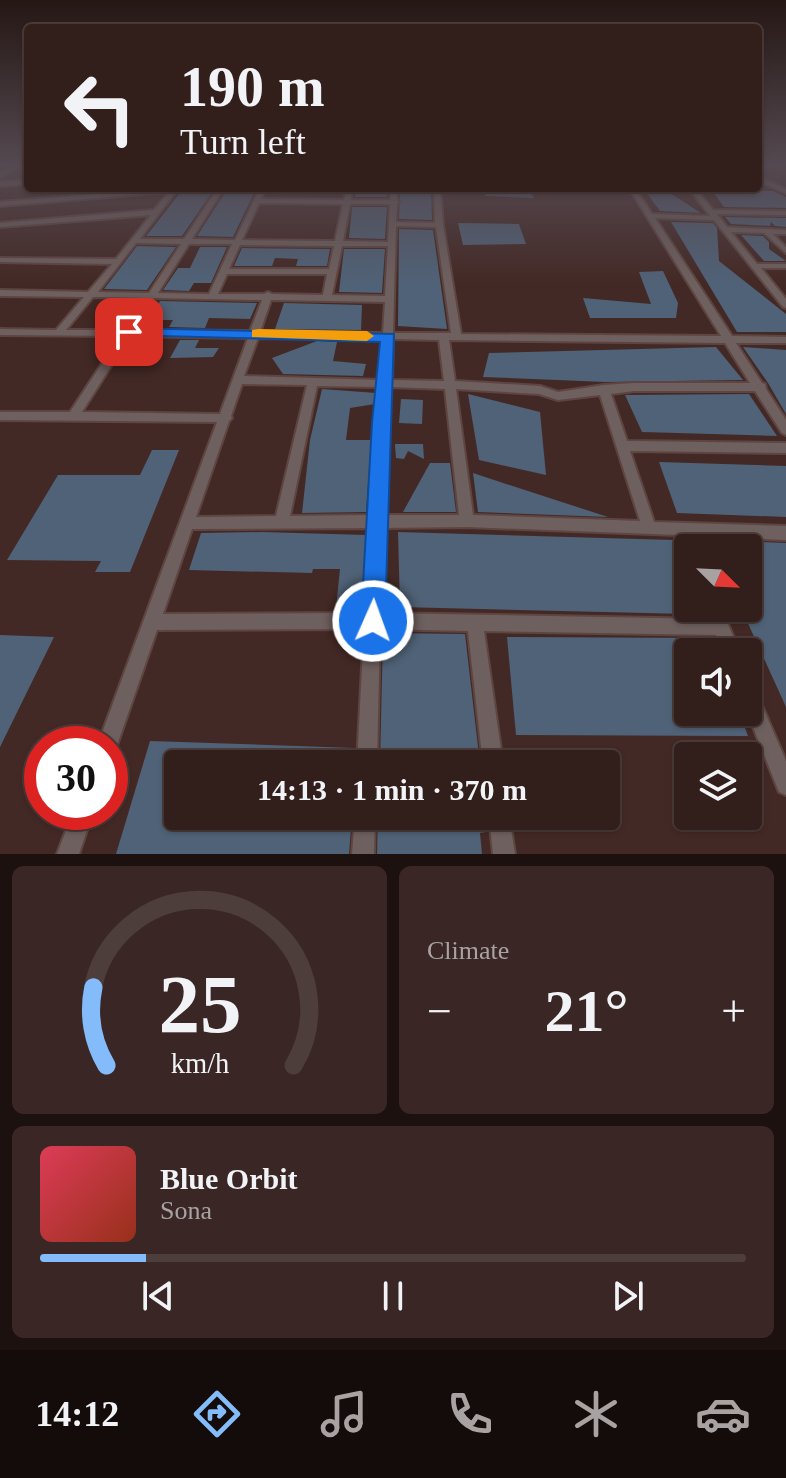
<!DOCTYPE html>
<html lang="en">
<head>
<meta charset="utf-8">
<style>
	:root { --surface:#321f1c; --page:#3a2725; --text:#f1f3f6; --muted:#a8a2a3; --line:#4d3d3b; --accent:#84bcfb }
	body { margin:0; font-family:Georgia,serif; background:var(--page); color:var(--text); height:100vh; display:flex; flex-direction:column; font-size:30px; white-space:nowrap }
	* { box-sizing:border-box; margin:0 }
	p { font-size:26px; color:var(--muted) }
	.icon { flex:none; width:44px; height:44px; fill:none; stroke:currentColor; stroke-width:2; stroke-linecap:round; stroke-linejoin:round }
	.map { position:relative; height:854px; overflow:hidden }
	.details { display:flex; flex-direction:column; gap:12px; padding:12px; background:#1c110f; flex:1 }
	.details>* { flex:none }
	.guide { position:absolute; left:24px; top:24px; width:738px; height:168px; border-radius:8px; box-shadow:0 2px 6px #0004,0 0 0 2px var(--line); background:#321f1c; color:var(--text); overflow:hidden }
	.needle { width:52px; rotate:114deg }
	.fabs { position:absolute; left:674px; top:534px; display:grid; gap:16px }
	.fabs a { display:grid; place-items:center; width:88px; height:88px; border-radius:8px; background:var(--surface); box-shadow:0 2px 6px #0004,0 0 0 2px var(--line); font-size:40px }
	.speed { position:absolute; left:24px; top:726px; display:flex; gap:16px; font-size:40px; font-weight:700; text-align:center }
	.speed>* { display:grid; place-content:center; width:104px; height:104px; border-radius:50%; background:var(--surface); box-shadow:0 2px 6px #0004,0 0 0 2px var(--line); line-height:1 }
	.speed .limit { border:12px solid #d22; background:#fff; color:#111 }
	.pin { position:absolute; display:grid; place-items:center; width:68px; height:68px; color:#fff; margin:-34px; border-radius:16px; box-shadow:0 4px 12px #0006 }
	.me { position:absolute; width:88px; margin:-44px; rotate:2deg; stroke-linejoin:round; filter:drop-shadow(0 0 6px #0008) }
	.turn { display:flex; align-items:center; gap:28px; height:168px; padding:0 24px; font-size:36px }
	.turn .icon { width:104px; height:104px; stroke-width:2.5 }
	.turn b { display:block; font-size:56px; line-height:68px }
	.big { font-size:60px; font-weight:700; line-height:1.1 }
	.details .widget { flex:1; display:flex; flex-direction:column; justify-content:center; gap:12px; min-width:0; padding:0 28px; border-radius:12px; background:var(--page) }
	.details .dial { align-items:center; gap:0 }
	.dial svg { height:208px; overflow:visible; fill:none; stroke:var(--line); stroke-width:7; stroke-linecap:round; text-anchor:middle }
	.dial text { fill:var(--text); stroke:none }
	.song { display:flex; align-items:center; gap:24px }
	.cover { width:96px; height:96px; border-radius:12px; background:linear-gradient(135deg,hsl(350 70% 55%),hsl(10 70% 35%)) }
	.played { height:8px; border-radius:4px; background:linear-gradient(90deg,var(--accent) 15%,var(--line) 15%) }
	.keys { display:flex; justify-content:space-around; direction:ltr }
	.heat { display:flex; justify-content:space-between; align-items:center; font-size:44px; direction:ltr }
	.details .tiles { flex:1; display:grid; gap:12px; grid-template-columns:1fr 1fr }
	.widget:last-child { grid-column:span 2 }
	.trip { position:absolute; left:164px; top:750px; width:456px; height:80px; border-radius:8px; background:var(--surface); box-shadow:0 2px 6px #0004,0 0 0 2px var(--line); font-weight:700; line-height:80px; text-align:center }
	.dock { display:flex; height:128px; justify-content:space-around; align-items:center; background:#140c0b; color:var(--muted) }
	.dock .icon { width:56px; height:56px }
	.dock .selected { color:var(--accent) }
	.dock b { font-size:36px; color:var(--text) }
	.map>svg:first-child { display:block }
	.building { fill:#506277 }
	.lines { fill:none; stroke-linecap:round; stroke-linejoin:round }
	.minor-casing { stroke:#5e4541; stroke-width:4 }
	.minor { fill:#6e605e; fill-rule:evenodd }
	.route { fill:#1a73e8; stroke:#114b97; stroke-width:2 }
	.slow { fill:#f59e0b }
</style>
</head>
<body>
<div class="map">
<svg width="786" height="854" viewBox="0 0 786 854">
	<rect width="100%" height="100%" fill="#432925"/>
	<!-- building -->
	<g class="building">
		<polygon points="356,188 388,188 387,197 355,197"/>
		<polygon points="400,188 431,188 432,220 399,219"/>
		<polygon points="486,188 529,188 534,198 485,196"/>
		<polygon points="643,188 671,188 670,193 701,213 660,211"/>
		<polygon points="230,189 256,189 233,237 197,236 224,194"/>
		<polygon points="711,189 773,191 786,197 786,208 724,207"/>
		<polygon points="180,193 211,194 182,236 146,236"/>
		<polygon points="352,207 387,207 385,239 349,238"/>
		<polygon points="725,217 786,218 786,227 775,226 771,222 770,226 731,224"/>
		<polygon points="671,222 713,223 717,228 719,261 786,314 786,332 737,332"/>
		<polygon points="458,223 519,224 526,244 463,245"/>
		<polygon points="399,229 433,230 447,329 398,326"/>
		<polygon points="741,235 763,236 769,242 769,249 786,261 764,261"/>
		<polygon points="137,246 176,247 147,290 104,289"/>
		<polygon points="200,247 227,247 211,283 194,283 189,291 163,290 178,268 190,268"/>
		<polygon points="242,248 330,249 327,266 296,266 298,259 275,258 272,266 234,266"/>
		<polygon points="344,249 385,249 382,293 339,292"/>
		<polygon points="663,271 678,303 676,318 590,318 583,298 651,304 639,272"/>
		<polygon points="160,301 257,303 250,319 209,318 205,328 169,327 173,320 149,320"/>
		<polygon points="284,303 362,305 361,330 275,329"/>
		<polygon points="180,340 199,340 195,348 219,348 213,357 170,358"/>
		<polygon points="317,341 337,342 333,361 366,364 363,376 283,374 272,358"/>
		<polygon points="716,347 743,380 606,382 483,377 489,353"/>
		<polygon points="743,347 786,350 786,414 768,383"/>
		<polygon points="322,389 376,393 375,404 350,408 346,440 371,440 366,512 302,513 310,440"/>
		<polygon points="468,394 540,412 546,475 479,460"/>
		<polygon points="749,394 777,436 642,432 625,395"/>
		<polygon points="401,399 423,400 422,424 399,423"/>
		<polygon points="395,444 423,444 424,459 408,451 404,459 396,458"/>
		<polygon points="152,450 179,450 130,572 95,572 101,561 7,560 58,475 140,475"/>
		<polygon points="659,462 786,466 786,517 677,513"/>
		<polygon points="430,463 450,463 456,512 403,512"/>
		<polygon points="473,473 488,478 608,517 478,512"/>
		<polygon points="262,532 366,535 361,608 336,608 340,569 313,569 312,573 189,570 201,533"/>
		<polygon points="398,532 673,540 688,580 688,614 400,607"/>
		<polygon points="711,540 786,543 786,707 741,608 748,608 748,548 714,548"/>
		<polygon points="383,633 465,634 480,764 380,764"/>
		<polygon points="0,635 54,637 0,747"/>
		<polygon points="507,637 712,638 717,652 688,652 688,712 739,712 748,736 516,735"/>
		<polygon points="150,741 355,748 354,764 178,764 178,816 352,816 349,854 116,854"/>
		<polygon points="378,816 485,816 486,832 480,833 482,854 377,854"/>
	</g>
	<g class="lines">
		<defs>
			<g id="minor">
				<polygon points="11,165 18,165 0,178 0,173"/>
				<polygon points="758,165 785,165 758,168"/>
				<polygon points="758,177 786,189 786,193 758,181"/>
				<polygon points="28,180 28,184 0,186 0,182"/>
				<path d="M165,188H191L176,191L140,239H184L218,188H224L192,239L235,240L260,188H266L261,199L344,200L347,188H353L351,200H390L391,188H397V200L399,202L397,204L396,222L435,223L434,188H440L443,225L461,334L721,336L629,188H635L652,214L710,216L689,188H695L713,210L786,211V215L717,214L727,227L786,230V234H773L786,247V253L764,233L731,232L757,264H786V268H761L786,299V308L783,307L714,220L655,218L732,336L786,337V343H736L762,383L765,384L766,389L786,420V435L782,433L755,391H634L611,394L627,441L786,443V453L630,451L654,522L786,526V540L692,536L697,548H688V554L685,553L678,535L467,527L383,528L381,613L709,619L705,608H721L740,652H722L716,635L484,631L503,764H483L468,631L380,629L377,764H357L364,629L157,630L115,751L110,753V744H98L217,422L0,420V412H70L120,336L0,335V329L56,330L84,297L0,296V290L88,292L112,264L0,262V258L116,259L151,215L0,227V223L154,210L169,192L0,206V202ZM259,203L343,204L335,241L242,240ZM350,204H390L388,242L343,241ZM396,226L436,227L451,333H393ZM136,243L181,244L149,293L98,292ZM189,244H232L209,294L158,293ZM240,245L334,246L329,269H229ZM342,246H388L385,296L332,295ZM227,274H327L323,295L272,294L268,292L264,294H218ZM93,297L145,298L124,330H66ZM154,298L262,300L250,331L134,330ZM271,300L385,302L383,333L260,332ZM130,336L248,338L220,414L82,412ZM258,338L383,339L381,380L244,376ZM393,339L439,340L444,381L392,380ZM449,340L725,343L750,383H634L604,385L558,392L540,386L455,381ZM242,384L307,385L276,516L196,517L229,421L232,418L231,416ZM317,386L380,387L375,423L369,515L290,516ZM391,387L445,389L459,515H383L387,423ZM456,389L539,394L558,400L600,395L640,521L473,515ZM369,528L364,613L163,614L192,529Z"/>
				<polygon points="748,684 754,687 786,761 786,795 779,792 747,712"/>
				<polygon points="73,812 93,812 79,854 57,854"/>
				<polygon points="355,816 375,816 374,854 352,854"/>
				<polygon points="489,816 509,816 515,854 493,854"/>
			</g>
		</defs>
		<!-- minor casing -->
		<use href="#minor" class="minor-casing"/>
		<!-- minor -->
		<use href="#minor" class="minor"/>
	</g>
	<!-- sky -->
	<linearGradient id="sky" x2="0" y2="1"><stop stop-color="#251714"/><stop offset="0.58" stop-color="#554951"/><stop offset="1" stop-color="#554951" stop-opacity="0"/></linearGradient>
	<rect width="786" height="284" fill="url(#sky)"/>
	<!-- route -->
	<polygon class="route" points="129,328 394,334 385,621 382,629 373,633 364,629 361,621 372,423 380,342 124,335 121,332"/>
	<!-- slow -->
	<polygon class="slow" points="258,329 367,331 374,336 367,341 252,337 252,330"/>
</svg>
<div class="fabs">
<a><svg class="needle" viewBox="-14 -14 28 28"><path d="M0-13l5 13h-10z" fill="#e53935"/><path d="M0 13l5-13h-10z" fill="#a8a2a3"/></svg></a>
<a><svg class="icon" aria-label="sound" viewBox="0 0 24 24"><path d="M4 9h4l5-4v14l-5-4H4zM17 9q2 3 0 6"/></svg></a>
<a><svg class="icon" aria-label="layers" viewBox="0 0 24 24"><path d="M12 4l9 5-9 5-9-5zM3 14l9 5 9-5"/></svg></a>
</div>
<div class="speed"><div class="limit">30</div></div>
<div class="pin" style="left:129px;top:332px;background:#d93025"><svg class="icon" aria-label="arrive" viewBox="0 0 24 24"><path d="M6 21V4h12l-3 4 3 4H6"/></svg></div>
<svg class="me" style="left:373px;top:621px" viewBox="-20 -20 40 40"><circle r="17" fill="#1a73e8" stroke="#fff" stroke-width="3"/><path d="M0-11L8 9 0 5-8 9z" fill="#fff"/></svg>
<div class="trip">14:13 · 1 min · 370 m</div>
<div class="guide">
<div class="turn"><svg class="icon" aria-label="left" viewBox="0 0 24 24"><path d="M17 20v-9H6M10 6l-5 5 5 5"/></svg><div><b>190 m</b>Turn left</div></div>
</div>
</div>
<section class="details">
<div class="tiles">
<div class="widget dial"><svg viewBox="0 0 100 80">
<path d="M14 69A42 42 0 1 1 86 69"/>
<path d="M14 69A42 42 0 0 1 9 39" stroke="#84bcfb"/>
<text x="50" y="56" font-size="32" font-weight="700">25</text>
<text x="50" y="72" font-size="11">km/h</text>
</svg></div>
<div class="widget"><p>Climate</p>
<div class="heat"><a>−</a><b class="big">21°</b><a>+</a></div>
</div>
<div class="widget">
<div class="song"><i class="cover"></i><div><b>Blue Orbit</b><p>Sona</p></div></div>
<div class="played"></div>
<div class="keys"><svg class="icon" aria-label="previous" viewBox="0 0 24 24"><path d="M18 5L8 12l10 7zM5 5v14"/></svg><svg class="icon" aria-label="pause" viewBox="0 0 24 24"><path d="M8 5v14M16 5v14"/></svg><svg class="icon" aria-label="next" viewBox="0 0 24 24"><path d="M6 5l10 7-10 7zM19 5v14"/></svg></div>
</div>
</div>
</section>
<nav class="dock">
<b>14:12</b>
<svg class="icon selected" aria-label="directions" viewBox="0 0 24 24"><path d="M12 3l9 9-9 9-9-9zM9 14v-3h6M13 9l2 2-2 2"/></svg>
<svg class="icon" aria-label="music" viewBox="0 0 24 24"><path d="M9 18V5l10-2v13"/><circle cx="6" cy="18" r="3"/><circle cx="16" cy="16" r="3"/></svg>
<svg class="icon" aria-label="phone" viewBox="0 0 24 24"><path d="M5 4h4l2 5-3 2q2 4 5 5l2-3 5 2v4C11 20 4 13 5 4z"/></svg>
<svg class="icon" aria-label="climate" viewBox="0 0 24 24"><path d="M12 3v18M4 7l16 10M4 17L20 7"/></svg>
<svg class="icon" aria-label="car" viewBox="0 0 24 24"><path d="M5 17H2v-5l4-1 3-4h7l3 4 3 1v5h-3M9 17h6M6 11h13"/><circle cx="7" cy="17" r="2"/><circle cx="17" cy="17" r="2"/></svg>
</nav>
</body>
</html>
